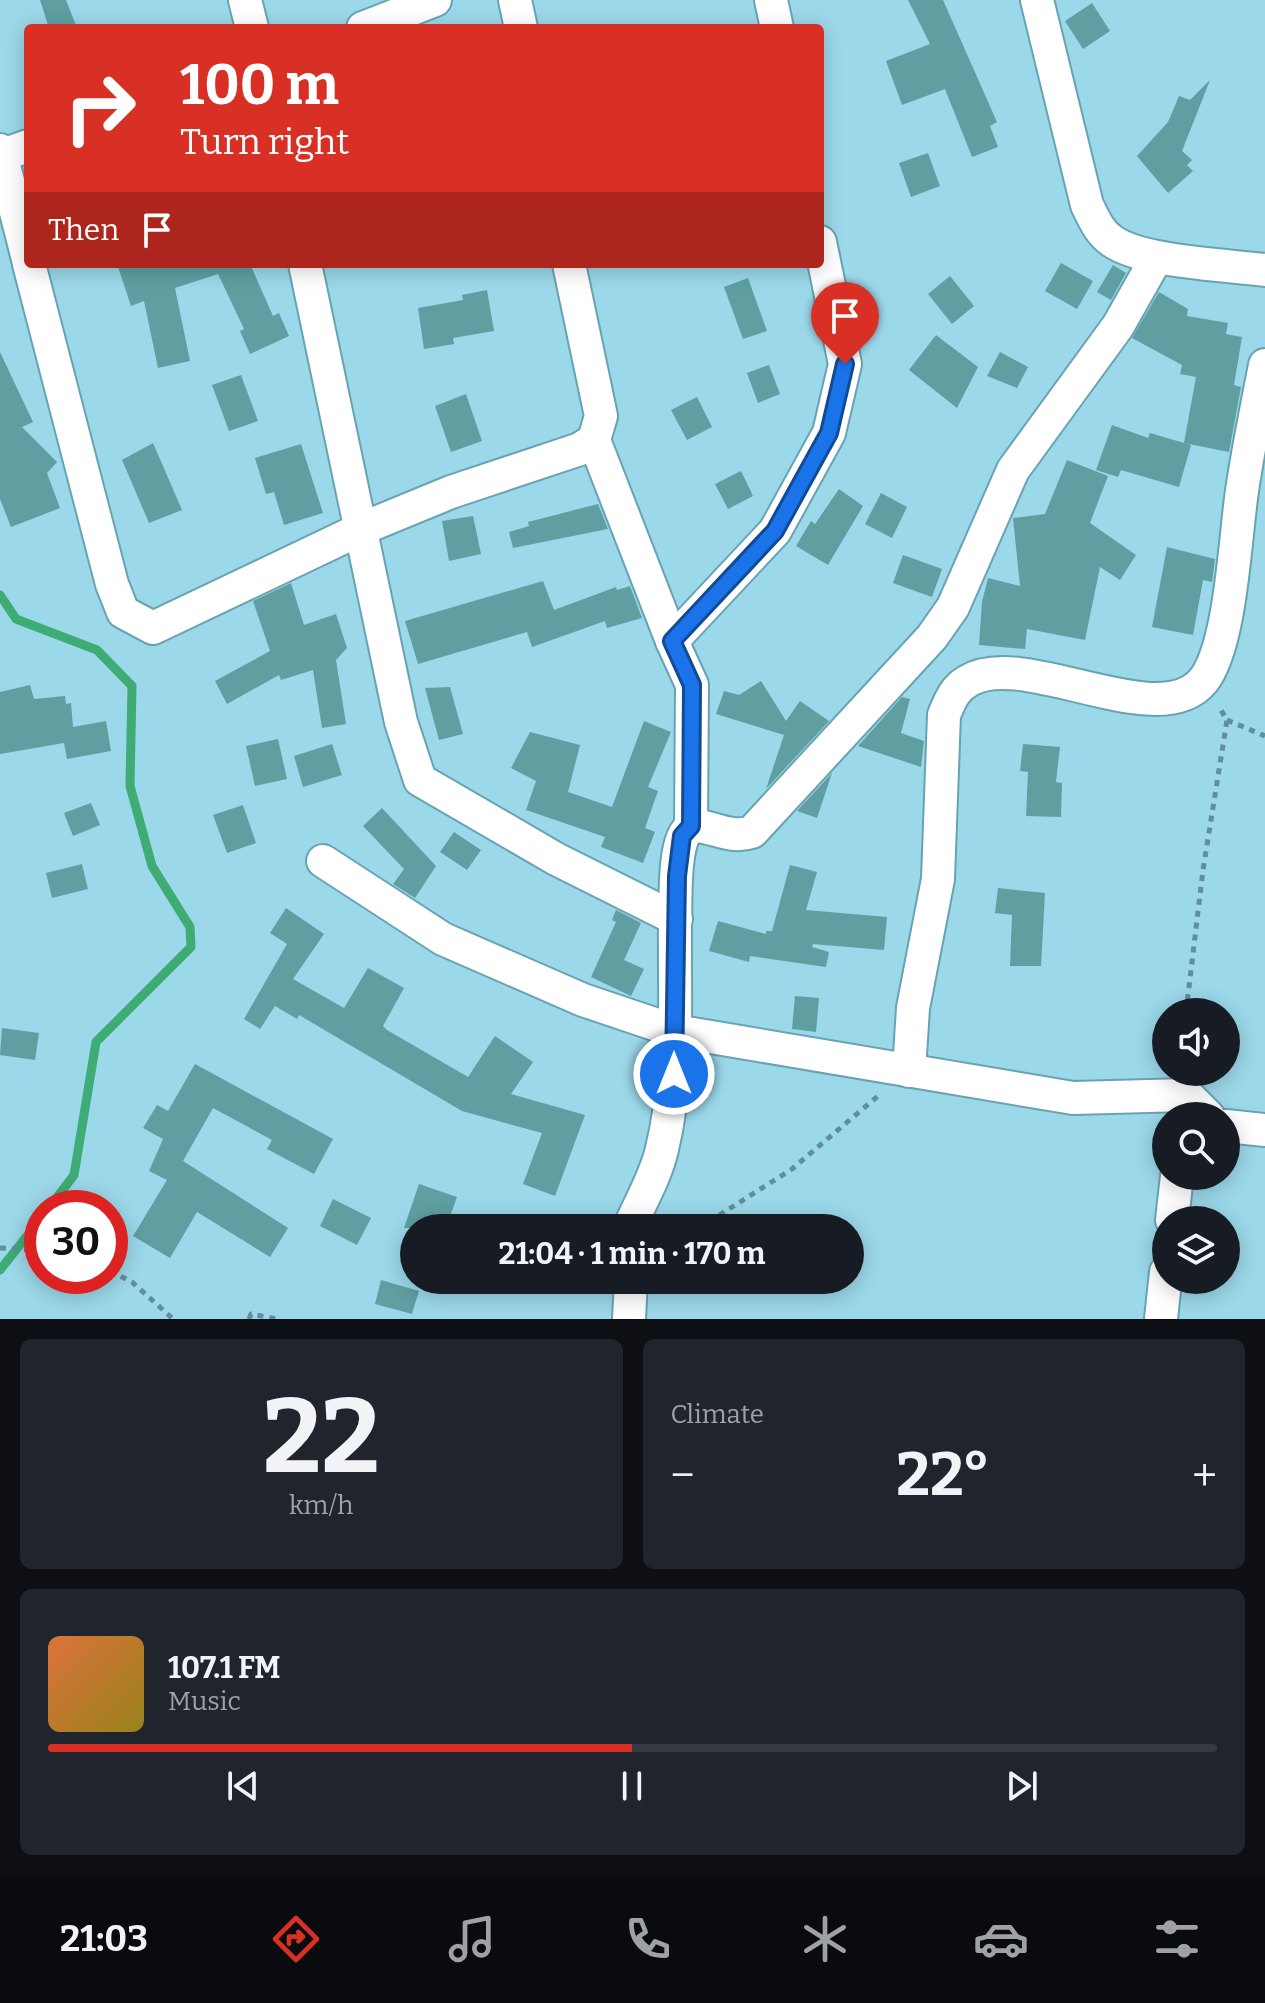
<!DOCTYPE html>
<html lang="en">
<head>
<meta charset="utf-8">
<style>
	:root { --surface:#171b24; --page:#20242c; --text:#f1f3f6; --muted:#9ea1a6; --line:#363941; --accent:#d93025 }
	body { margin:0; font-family:Bitter,serif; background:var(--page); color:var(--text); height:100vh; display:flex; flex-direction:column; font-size:30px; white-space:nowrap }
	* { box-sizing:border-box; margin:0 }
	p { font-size:26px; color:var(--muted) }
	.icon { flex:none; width:44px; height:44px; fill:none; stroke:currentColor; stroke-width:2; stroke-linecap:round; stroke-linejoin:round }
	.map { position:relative; height:1319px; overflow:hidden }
	.panel { display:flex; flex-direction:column; gap:20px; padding:20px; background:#0d0f14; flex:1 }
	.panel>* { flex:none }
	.guide { position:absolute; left:24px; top:24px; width:800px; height:244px; border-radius:8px; box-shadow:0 4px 20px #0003; background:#d93025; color:#fff; overflow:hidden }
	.tools { position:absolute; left:1152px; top:998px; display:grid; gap:16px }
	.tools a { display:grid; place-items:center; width:88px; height:88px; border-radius:50%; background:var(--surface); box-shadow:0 4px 20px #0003; font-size:40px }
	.speed { position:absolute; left:24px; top:1190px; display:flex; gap:16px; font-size:40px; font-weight:700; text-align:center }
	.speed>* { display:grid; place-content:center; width:104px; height:104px; border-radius:50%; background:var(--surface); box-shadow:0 4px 20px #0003; line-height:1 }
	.speed .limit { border:12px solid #d22; background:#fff; color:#111 }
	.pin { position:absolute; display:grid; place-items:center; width:68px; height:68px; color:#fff; margin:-82px -34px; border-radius:50% 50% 50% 0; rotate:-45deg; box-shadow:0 0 8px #0007 }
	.pin .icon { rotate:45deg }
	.me { position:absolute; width:88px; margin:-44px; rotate:0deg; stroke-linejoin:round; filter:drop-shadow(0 0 6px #0008) }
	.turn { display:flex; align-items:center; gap:28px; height:168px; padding:0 24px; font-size:36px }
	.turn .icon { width:104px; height:104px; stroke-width:2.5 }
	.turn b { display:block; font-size:56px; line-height:68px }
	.then { display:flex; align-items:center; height:76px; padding:0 24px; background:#0003; gap:16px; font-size:30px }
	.big { font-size:60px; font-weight:700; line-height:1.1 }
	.panel .card { flex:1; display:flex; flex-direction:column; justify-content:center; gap:12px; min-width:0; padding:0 28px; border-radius:12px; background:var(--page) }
	.panel .dial { align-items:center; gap:0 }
	.dial b { font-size:104px; line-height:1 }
	.song { display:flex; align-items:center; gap:24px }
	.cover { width:96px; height:96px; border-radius:12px; background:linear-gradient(135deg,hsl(20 70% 55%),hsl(50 70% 35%)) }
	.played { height:8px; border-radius:4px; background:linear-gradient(90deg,var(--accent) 50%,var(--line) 50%) }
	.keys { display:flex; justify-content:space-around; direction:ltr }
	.heat { display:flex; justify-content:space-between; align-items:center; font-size:44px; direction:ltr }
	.panel .tiles { flex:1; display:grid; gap:20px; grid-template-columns:1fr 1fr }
	.card:last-child { grid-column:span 2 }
	.trip { position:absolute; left:400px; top:1214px; width:464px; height:80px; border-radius:40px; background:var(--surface); box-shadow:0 4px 20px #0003; font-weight:700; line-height:80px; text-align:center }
	.menu { display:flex; height:128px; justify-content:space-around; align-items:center; background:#090b0e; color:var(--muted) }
	.menu .icon { width:56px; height:56px }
	.menu .active { color:var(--accent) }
	.menu b { font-size:36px; color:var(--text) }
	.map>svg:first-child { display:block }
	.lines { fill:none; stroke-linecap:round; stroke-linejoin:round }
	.stream { stroke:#3eac74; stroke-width:9 }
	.building { fill:#5f9fa1 }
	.street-casing { stroke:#68a3b4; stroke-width:36 }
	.path { stroke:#618e9b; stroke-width:5; stroke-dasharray:6 6; stroke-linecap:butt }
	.street { stroke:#fff; stroke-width:32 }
	.route-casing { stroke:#114b97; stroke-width:20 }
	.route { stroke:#1a73e8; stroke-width:14 }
</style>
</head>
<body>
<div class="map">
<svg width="1265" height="1319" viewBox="0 0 1265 1319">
	<rect width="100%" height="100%" fill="#9bd8e9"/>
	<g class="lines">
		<!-- stream -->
		<g class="stream">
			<polyline points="0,595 16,619 97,650 132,686 130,786 152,866 190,927 191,947 96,1042 74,1175 49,1208"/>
			<polyline points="0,1270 42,1217"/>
		</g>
	</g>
	<!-- building -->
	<g class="building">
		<polygon points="40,0 66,0 77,28 49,28"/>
		<polygon points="908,0 943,0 997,122 990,126 998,147 972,157 945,89 902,105 886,61 930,44"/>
		<polygon points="1092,3 1110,31 1083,49 1065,21"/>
		<polygon points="1210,80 1182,151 1192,160 1187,165 1193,171 1168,193 1137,156 1168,122 1179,96 1190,100"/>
		<polygon points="928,153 940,186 911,197 899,163"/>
		<polygon points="1061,263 1093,281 1077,309 1045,291"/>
		<polygon points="117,264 250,264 273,316 279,313 289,336 250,354 240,331 244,329 218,274 175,288 190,361 158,368 144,301 131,306"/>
		<polygon points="1113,265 1126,273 1111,300 1097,292"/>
		<polygon points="950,276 974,306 952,324 928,294"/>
		<polygon points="748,278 767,331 743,339 724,287"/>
		<polygon points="487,290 494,331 453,338 454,344 424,349 418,308 463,300 462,295"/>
		<polygon points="1159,292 1188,309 1187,316 1228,323 1226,334 1242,337 1234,385 1241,387 1229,452 1184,443 1196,377 1180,374 1182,365 1132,338"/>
		<polygon points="936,335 978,367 957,408 909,370"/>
		<polygon points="0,352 33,422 22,427 57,462 47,473 60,508 11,527 0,499"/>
		<polygon points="1000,352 1028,367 1017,388 987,376"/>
		<polygon points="769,365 780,394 758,403 747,373"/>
		<polygon points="241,375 258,421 229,431 212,385"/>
		<polygon points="466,394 482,441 451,452 435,406"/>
		<polygon points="697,397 712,427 687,440 671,410"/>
		<polygon points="1112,425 1148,438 1150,433 1191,445 1179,487 1121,470 1118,477 1096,470"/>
		<polygon points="153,443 182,510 149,523 122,460"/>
		<polygon points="301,444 323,513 284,525 274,492 266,494 255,458"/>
		<polygon points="1067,460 1108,476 1090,523 1136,555 1120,580 1100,567 1085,640 1027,629 1025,649 979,645 982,602 988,578 1020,586 1013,518 1045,514"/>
		<polygon points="741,471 753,496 728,509 715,484"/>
		<polygon points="839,489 863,506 828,565 796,546 811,521 815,524"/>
		<polygon points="881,493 907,507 892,538 865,524"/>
		<polygon points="598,504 608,529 513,548 509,532 529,526 528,522"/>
		<polygon points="473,516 481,554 449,561 442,521"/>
		<polygon points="1167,547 1215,559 1212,582 1203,580 1193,635 1152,627"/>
		<polygon points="903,555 942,569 932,597 893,583"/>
		<polygon points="543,581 554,610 616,587 617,590 630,586 642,618 607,628 605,621 532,647 527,632 418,664 405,621"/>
		<polygon points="291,583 304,625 336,614 347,648 336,660 346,724 322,728 313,670 281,680 279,675 227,704 215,681 270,651 253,601"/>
		<polygon points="761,681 786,721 800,701 829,721 766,789 784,735 716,714 724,691 739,695"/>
		<polygon points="30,685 34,699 65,696 66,704 71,703 73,727 106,721 111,751 67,759 64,743 0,754 0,692"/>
		<polygon points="450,687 463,734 439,740 425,688"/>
		<polygon points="902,697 910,699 901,733 924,741 921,767 858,746"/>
		<polygon points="644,721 671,732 648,787 658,791 645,828 655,832 643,863 601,847 605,837 526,810 536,781 511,768 530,732 580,745 568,792 612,807"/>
		<polygon points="278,739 287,779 255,786 246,746"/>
		<polygon points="332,744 342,775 303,787 294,756"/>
		<polygon points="1023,744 1060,747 1056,782 1062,783 1061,817 1026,816 1028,772 1020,771"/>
		<polygon points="832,773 817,818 797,811"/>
		<polygon points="91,803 100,825 73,836 64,813"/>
		<polygon points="243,805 256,843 227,853 213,815"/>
		<polygon points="382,808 436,866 415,898 393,884 404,869 363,826"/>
		<polygon points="454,832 481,850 467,870 440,852"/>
		<polygon points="82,864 88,889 52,898 46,873"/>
		<polygon points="790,865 817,872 806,910 887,917 884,950 813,944 812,947 829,952 826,967 750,956 749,962 709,951 718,921 766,934 766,931 772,931"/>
		<polygon points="998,888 1045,893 1041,966 1010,966 1012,915 995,913"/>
		<polygon points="286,908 324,934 293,979 344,1008 368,968 404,988 383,1026 387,1030 468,1077 495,1036 533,1062 511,1094 585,1115 555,1196 523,1184 542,1133 462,1111 299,1015 297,1019 275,1006 260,1029 244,1019 287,944 270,933"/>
		<polygon points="616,910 641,923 624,960 644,969 631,996 591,977 616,922 612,920"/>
		<polygon points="795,996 819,998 816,1032 792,1029"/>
		<polygon points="2,1028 39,1033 35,1060 0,1055"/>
		<polygon points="195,1064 333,1139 314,1174 267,1149 272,1140 213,1108 183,1161 288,1228 270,1257 197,1212 170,1258 133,1236 167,1180 149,1171 163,1139 143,1128 157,1105 168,1111"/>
		<polygon points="419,1184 457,1197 449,1219 435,1214 430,1228 404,1228"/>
		<polygon points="333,1199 371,1218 357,1245 320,1226"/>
		<polygon points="381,1280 419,1291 412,1314 375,1304"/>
	</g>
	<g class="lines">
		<defs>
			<g id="street">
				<polyline points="245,0 252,28"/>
				<polyline points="515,0 521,28"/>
				<polyline points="771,0 777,28"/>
				<path d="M1037,0L1087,205C1094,219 1099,232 1112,241C1141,262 1227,265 1265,270"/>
				<polyline points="363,28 435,0"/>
				<polyline points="0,150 28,259"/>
				<polyline points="0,156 28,146"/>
				<polyline points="29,264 112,584 123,612 153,628 361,529 451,492 580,449 594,440 601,416 569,264"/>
				<polyline points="305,264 401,722 420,780 556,859 676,919"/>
				<polyline points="594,440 672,641"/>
				<polyline points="691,826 692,685 672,641 775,531 829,433 845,364 820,242"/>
				<polyline points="323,861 443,939 583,1000 675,1031 1073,1098 1187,1095 1208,1116"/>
				<path d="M909,1071L913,1008L938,879L944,715C950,701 954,689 968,681C1023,647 1158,735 1203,681C1231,647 1235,537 1242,491C1248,449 1257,407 1265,365"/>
				<polyline points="1226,1126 1265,1130"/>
				<polyline points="1172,1220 1177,1176"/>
				<path d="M629,1228C640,1203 656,1176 662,1149C680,1075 674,998 675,923C676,903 673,840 689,829C703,819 726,841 752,832L932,637L953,607L1013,470L1118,326L1157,257"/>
				<polyline points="629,1319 631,1280"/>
				<polyline points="1161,1319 1166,1272"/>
			</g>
		</defs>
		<!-- street casing -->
		<use href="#street" class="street-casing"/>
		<!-- path -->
		<g class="path">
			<polyline points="1227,720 1265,736"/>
			<polyline points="1186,1012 1203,870 1227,720 1219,707"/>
			<polyline points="699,1228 792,1169 878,1096"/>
			<polyline points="0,1248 42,1250"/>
			<polyline points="110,1271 132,1282 173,1319"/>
			<polyline points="249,1319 251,1314 277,1319"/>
		</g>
		<!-- street -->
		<use href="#street" class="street"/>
	</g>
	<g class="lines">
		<defs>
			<polyline id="route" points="674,1074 677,876 682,836 691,826 692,685 672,641 775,531 829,433 845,364"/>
		</defs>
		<!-- route casing -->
		<use href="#route" class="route-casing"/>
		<!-- route -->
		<use href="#route" class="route"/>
	</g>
</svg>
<div class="tools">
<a><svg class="icon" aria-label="sound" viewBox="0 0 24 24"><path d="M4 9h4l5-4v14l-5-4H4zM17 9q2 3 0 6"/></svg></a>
<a><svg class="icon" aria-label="search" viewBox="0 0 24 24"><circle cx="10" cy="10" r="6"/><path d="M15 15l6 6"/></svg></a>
<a><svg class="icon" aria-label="layers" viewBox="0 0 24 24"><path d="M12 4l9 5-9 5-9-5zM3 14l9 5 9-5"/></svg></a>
</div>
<div class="speed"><div class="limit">30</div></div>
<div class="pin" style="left:845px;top:364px;background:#d93025"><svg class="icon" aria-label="arrive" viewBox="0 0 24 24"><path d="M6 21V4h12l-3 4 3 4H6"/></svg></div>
<svg class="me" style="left:674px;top:1074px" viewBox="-20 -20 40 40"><circle r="17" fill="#1a73e8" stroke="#fff" stroke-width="3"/><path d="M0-11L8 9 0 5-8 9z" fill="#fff"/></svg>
<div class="trip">21:04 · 1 min · 170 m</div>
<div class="guide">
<div class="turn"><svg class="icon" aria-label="right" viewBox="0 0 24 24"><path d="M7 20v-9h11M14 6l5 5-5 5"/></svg><div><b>100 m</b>Turn right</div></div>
<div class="then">Then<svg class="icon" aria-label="arrive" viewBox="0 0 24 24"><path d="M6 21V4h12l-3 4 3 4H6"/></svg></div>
</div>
</div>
<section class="panel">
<div class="tiles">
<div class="card dial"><b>22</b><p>km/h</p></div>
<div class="card"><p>Climate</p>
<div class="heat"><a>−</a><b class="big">22°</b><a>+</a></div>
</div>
<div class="card">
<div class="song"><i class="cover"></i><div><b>107.1 FM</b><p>Music</p></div></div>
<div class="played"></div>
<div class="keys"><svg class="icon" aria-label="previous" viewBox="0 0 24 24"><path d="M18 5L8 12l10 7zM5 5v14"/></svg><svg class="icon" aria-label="pause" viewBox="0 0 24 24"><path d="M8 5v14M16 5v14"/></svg><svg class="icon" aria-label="next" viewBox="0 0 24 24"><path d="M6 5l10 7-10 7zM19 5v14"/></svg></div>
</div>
</div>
</section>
<nav class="menu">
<b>21:03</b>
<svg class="icon active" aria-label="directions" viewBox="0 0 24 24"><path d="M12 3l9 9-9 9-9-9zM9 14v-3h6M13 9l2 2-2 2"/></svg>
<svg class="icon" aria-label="music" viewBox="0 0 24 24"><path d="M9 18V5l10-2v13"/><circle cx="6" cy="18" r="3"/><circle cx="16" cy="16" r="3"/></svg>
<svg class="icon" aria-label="phone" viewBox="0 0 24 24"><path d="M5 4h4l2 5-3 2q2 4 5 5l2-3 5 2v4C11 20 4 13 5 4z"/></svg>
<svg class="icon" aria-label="climate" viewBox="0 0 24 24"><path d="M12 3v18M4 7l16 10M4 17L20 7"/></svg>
<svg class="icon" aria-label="car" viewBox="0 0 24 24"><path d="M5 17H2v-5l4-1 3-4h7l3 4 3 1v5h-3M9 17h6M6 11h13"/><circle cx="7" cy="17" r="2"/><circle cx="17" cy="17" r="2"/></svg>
<svg class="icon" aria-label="filters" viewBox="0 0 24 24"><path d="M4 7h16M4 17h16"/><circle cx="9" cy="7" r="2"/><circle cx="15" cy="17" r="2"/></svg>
</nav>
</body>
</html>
